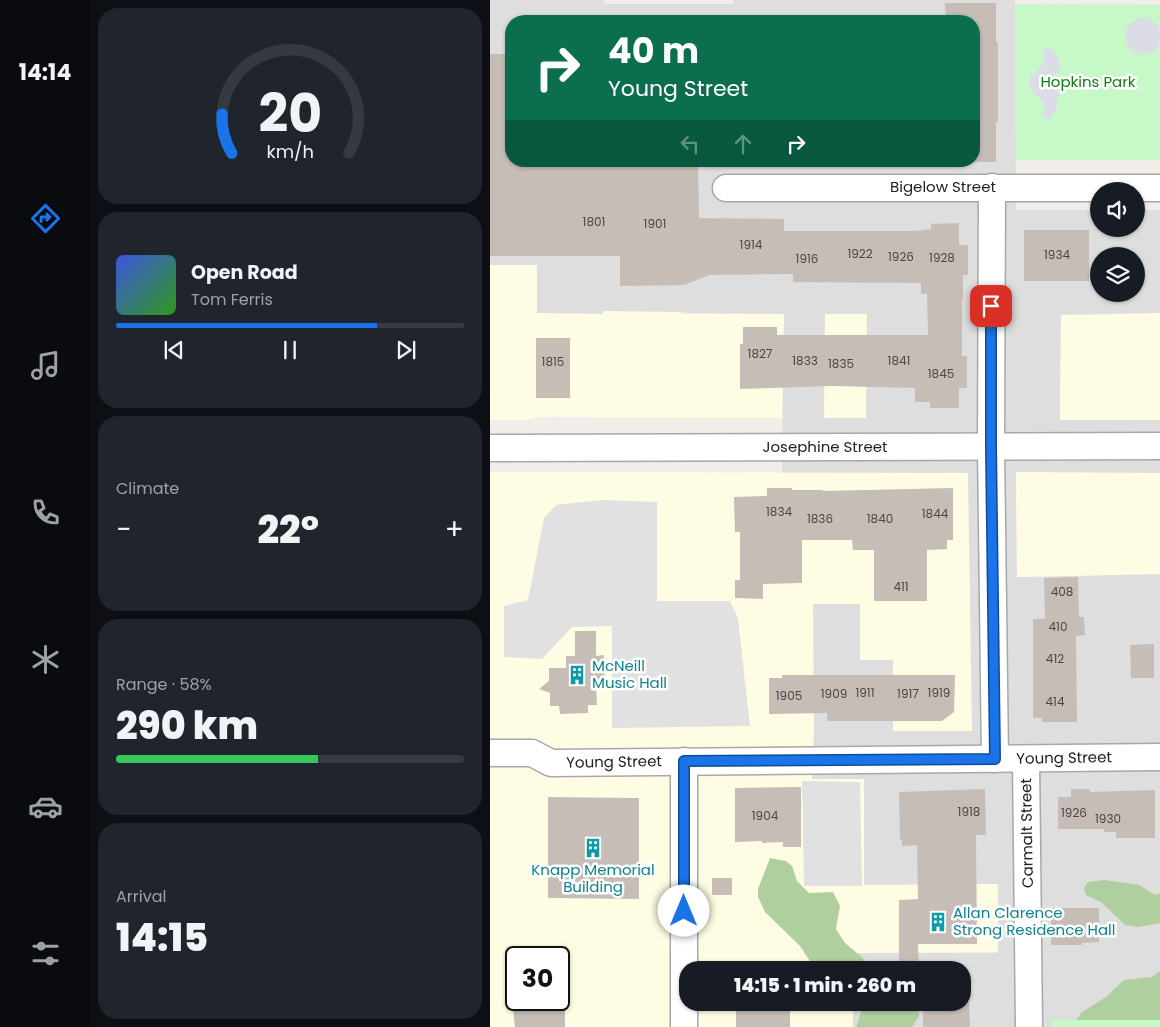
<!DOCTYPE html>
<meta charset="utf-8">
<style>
:root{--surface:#171b24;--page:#20242c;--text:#f1f3f6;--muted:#9ea1a6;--line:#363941;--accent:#1a73e8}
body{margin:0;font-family:Poppins,sans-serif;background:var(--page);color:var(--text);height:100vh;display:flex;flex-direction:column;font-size:19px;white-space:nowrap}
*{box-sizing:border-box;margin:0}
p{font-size:16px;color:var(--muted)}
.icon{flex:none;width:28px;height:28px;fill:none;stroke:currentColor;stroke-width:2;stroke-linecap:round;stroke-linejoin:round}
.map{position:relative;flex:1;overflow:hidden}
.panel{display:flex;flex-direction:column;gap:8px;padding:8px;background:#0d0f14;width:400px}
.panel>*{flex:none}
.guide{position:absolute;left:15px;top:15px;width:475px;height:152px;border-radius:20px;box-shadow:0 1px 4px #0004;background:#0b6e4f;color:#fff;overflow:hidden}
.buttons{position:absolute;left:600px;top:182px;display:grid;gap:10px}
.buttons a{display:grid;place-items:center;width:55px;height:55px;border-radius:50%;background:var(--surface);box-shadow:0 1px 4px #0004;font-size:25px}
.speed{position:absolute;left:15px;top:946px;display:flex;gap:10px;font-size:25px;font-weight:700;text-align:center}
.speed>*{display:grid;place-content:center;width:65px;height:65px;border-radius:50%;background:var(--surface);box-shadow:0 1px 4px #0004;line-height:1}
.speed .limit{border:2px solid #111;border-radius:8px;background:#fff;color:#111}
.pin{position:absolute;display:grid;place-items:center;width:42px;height:42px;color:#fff;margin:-21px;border-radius:10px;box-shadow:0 2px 8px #0006}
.me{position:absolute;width:55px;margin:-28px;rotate:0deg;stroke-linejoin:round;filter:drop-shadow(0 0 4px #0008)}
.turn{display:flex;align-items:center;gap:18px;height:105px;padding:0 20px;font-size:22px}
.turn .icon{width:65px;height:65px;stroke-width:2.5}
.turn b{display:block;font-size:35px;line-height:42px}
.lanes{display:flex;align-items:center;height:48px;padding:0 20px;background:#0003;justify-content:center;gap:25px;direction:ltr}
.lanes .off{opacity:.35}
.big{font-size:38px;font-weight:800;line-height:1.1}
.panel .card{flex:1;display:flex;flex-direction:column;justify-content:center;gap:8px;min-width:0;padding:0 18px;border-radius:20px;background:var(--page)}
.panel .dial{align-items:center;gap:0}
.dial svg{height:130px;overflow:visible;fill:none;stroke:var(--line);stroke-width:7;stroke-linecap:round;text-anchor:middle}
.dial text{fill:var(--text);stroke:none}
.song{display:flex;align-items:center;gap:15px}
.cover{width:60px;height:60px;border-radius:8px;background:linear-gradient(135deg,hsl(230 70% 55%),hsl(110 70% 35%))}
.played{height:5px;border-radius:2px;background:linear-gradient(90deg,var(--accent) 75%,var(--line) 75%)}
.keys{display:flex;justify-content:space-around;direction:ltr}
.heat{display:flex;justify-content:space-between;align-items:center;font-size:28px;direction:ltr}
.charge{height:8px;border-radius:4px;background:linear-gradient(90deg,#34c759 58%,var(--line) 0)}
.trip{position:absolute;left:189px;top:961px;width:292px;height:50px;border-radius:20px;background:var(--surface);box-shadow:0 1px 4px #0004;font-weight:800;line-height:50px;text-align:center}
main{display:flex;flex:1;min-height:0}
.tab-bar{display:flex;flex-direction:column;width:90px;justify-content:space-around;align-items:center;background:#090b0e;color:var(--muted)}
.tab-bar .icon{width:35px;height:35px}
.tab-bar .selected{color:var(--accent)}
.tab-bar b{font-size:22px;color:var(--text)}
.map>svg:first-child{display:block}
.residential{fill:#dfdede;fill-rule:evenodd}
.education{fill:#fefde3;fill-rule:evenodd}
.forest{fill:#afcf9e}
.park{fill:#c7f9c8}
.parking{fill:#e1e1e1}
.plaza{fill:#dcdce7}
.building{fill:#c6bdb7}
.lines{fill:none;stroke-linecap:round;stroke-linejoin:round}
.street-casing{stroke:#a8a8a8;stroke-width:29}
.street{stroke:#fff;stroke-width:26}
.route-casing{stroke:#114b97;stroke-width:12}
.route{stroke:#1a73e8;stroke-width:9}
.labels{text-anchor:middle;stroke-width:5;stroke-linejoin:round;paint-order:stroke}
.number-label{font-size:12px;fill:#4a4846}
.park-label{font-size:15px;fill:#0e7f11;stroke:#fff}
.street-label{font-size:15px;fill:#212121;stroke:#fff}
.culture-label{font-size:15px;fill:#0d838f;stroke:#fff;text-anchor:start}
</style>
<main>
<nav class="tab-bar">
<b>14:14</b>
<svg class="icon selected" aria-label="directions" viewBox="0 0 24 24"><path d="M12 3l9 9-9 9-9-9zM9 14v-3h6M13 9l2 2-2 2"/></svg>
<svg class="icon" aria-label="music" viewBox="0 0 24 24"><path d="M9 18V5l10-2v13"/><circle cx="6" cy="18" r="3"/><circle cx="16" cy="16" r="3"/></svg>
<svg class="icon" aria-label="phone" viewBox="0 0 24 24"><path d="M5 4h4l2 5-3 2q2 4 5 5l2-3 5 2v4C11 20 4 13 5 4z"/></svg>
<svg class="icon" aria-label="climate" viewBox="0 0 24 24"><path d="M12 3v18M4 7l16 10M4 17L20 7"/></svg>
<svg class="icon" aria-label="car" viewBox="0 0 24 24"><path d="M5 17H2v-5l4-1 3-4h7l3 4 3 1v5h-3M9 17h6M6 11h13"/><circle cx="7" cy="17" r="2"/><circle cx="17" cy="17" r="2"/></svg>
<svg class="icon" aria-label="filters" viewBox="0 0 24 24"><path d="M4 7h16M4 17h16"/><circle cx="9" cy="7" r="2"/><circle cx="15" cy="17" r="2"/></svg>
</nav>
<section class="panel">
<div class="card dial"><svg viewBox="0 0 100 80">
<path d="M14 69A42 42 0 1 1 86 69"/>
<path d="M14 69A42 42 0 0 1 8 45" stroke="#1a73e8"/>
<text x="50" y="56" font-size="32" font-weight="700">20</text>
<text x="50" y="72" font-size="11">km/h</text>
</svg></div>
<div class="card">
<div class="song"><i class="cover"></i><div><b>Open Road</b><p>Tom Ferris</p></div></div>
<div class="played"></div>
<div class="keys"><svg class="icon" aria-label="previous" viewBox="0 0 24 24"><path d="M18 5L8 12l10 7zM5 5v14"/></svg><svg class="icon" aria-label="pause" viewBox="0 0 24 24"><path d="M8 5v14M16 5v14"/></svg><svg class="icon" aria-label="next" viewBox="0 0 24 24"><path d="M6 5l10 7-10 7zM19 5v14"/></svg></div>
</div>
<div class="card"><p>Climate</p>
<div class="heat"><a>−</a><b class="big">22°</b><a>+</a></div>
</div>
<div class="card"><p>Range · 58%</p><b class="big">290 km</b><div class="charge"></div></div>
<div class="card"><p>Arrival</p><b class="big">14:15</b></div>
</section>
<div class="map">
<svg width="670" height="1027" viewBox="0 0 670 1027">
<rect width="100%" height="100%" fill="#f1ede8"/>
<path class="residential" d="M0,0H114V4H243L244,0H525L526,210H609V229H646V210H670V313L571,316L570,419L670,420V473H526L527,577L670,574V1027H363V1003L472,1002V970H363V953H507L508,885H373L374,779H322L323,604H370V660L478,473H292L294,314L113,312V314L47,313V265H0ZM21,21H484V161H21ZM609,256H646V294H609Z"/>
<g class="education">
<polygon points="0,265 47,265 47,313 113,314 113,311 191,312 191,314 294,314 292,418 47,417 36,420 0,420"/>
<polygon points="670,313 670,420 570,420 571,315"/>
<polygon points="335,314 377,314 376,418 334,418"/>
<path d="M0,472L478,473L482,731H403V660H370V604H323L324,730L322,779H374V885L508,884V952L363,953V970H198V1002L363,1003V1027H0ZM26,958H69V1000H26Z"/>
<polygon points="526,472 670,473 670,574 527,577"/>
</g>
<g class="forest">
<polygon points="280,858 296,861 302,866 307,881 319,893 343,892 350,906 346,929 355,943 373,958 377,970 326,970 310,946 275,912 268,897 268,889"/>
<polygon points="614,880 649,885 665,895 670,893 670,923 648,927 635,925 611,902 596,895 594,888 598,882"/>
<polygon points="670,971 670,1027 585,1022 592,1012 616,997 634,980 662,977"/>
<polygon points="368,1003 408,1003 428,1008 429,1016 422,1027 366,1027 372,1009"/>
</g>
<g class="park">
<polygon points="525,4 670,5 670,160 526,160"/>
<rect x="562" y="1020" width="108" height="7"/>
</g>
<g class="parking">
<polygon points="112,500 167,502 167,601 240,601 248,618 260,726 122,728 122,626 82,627 52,659 14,657 14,606 38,600 54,518 66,505"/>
<polygon points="312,781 370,782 372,886 314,886"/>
</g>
<g class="plaza">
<polygon points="648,18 657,18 666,23 670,31 670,41 666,51 652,55 640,49 635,40 635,31 640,23"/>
<polygon points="561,46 569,61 570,73 563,73 564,91 569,92 567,108 559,121 551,116 554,108 553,102 539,88 539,79 552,66 554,59 552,51"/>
</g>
<g class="building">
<polygon points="455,3 506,3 506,42 508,42 508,122 506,122 506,162 484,162 484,21 456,21"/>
<polygon points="0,54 21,54 21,161 208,161 209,218 294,219 294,231 426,231 441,229 441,224 469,223 469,245 478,245 478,275 473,275 473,299 472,299 472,356 477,356 477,388 469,388 469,408 440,408 440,402 425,402 425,388 342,386 250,389 250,344 253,344 253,327 287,327 287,335 438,335 437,294 431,294 431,283 303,282 303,274 219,275 194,285 130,286 130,256 0,256"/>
<rect x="534" y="230" width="65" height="51"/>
<rect x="46" y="338" width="34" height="60"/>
<polygon points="277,488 302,488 302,490 333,490 333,491 463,488 463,540 457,540 457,549 437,550 437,601 384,601 384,550 363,550 362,540 312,540 312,583 273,584 273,599 245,598 245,580 250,580 250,532 245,532 244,497 277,496"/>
<polygon points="588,577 589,617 594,617 595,635 586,636 587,722 552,722 552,718 543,718 543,619 555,619 554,578"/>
<polygon points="85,631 106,631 106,656 114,655 115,685 106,686 107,705 98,705 98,713 70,714 69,706 60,706 60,693 49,689 59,681 59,668 76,668 76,656 85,656"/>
<polygon points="664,644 664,678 641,678 640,645"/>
<polygon points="292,675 465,675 464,712 452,721 337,721 337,713 279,714 279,678 292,678"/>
<polygon points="311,787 311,847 293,847 293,842 272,843 272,841 245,842 245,788"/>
<polygon points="495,789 496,835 486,835 487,944 428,944 429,970 409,970 409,900 428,899 427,845 412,846 412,840 410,840 409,792"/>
<polygon points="581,789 600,789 600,792 665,790 665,838 626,838 626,832 614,832 614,829 568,829 568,797 581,797"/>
<polygon points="58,797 149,798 149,899 58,898"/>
<rect x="222" y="878" width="20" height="17"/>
<polygon points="561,908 609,908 609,942 592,943 592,945 561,945"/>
<rect x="246" y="1002" width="54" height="25"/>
<polygon points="433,1002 479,1002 480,1027 433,1027"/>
<polygon points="75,1008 75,1027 25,1027 23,1009"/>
</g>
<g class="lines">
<defs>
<g id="street">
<polyline points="502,187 501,447 505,759"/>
<polyline points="236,188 670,188"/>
<polyline points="0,448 670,446"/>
<polyline points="0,753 42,753 61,763 670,757"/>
<polyline points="536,759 539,1027"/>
<polyline points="194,1027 194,761"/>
</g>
</defs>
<use href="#street" class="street-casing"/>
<use href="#street" class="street"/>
</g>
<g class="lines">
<defs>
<polyline id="route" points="194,911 194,761 505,759 501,447 501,306"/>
</defs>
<use href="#route" class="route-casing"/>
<use href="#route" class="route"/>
</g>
<defs>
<symbol id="building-bare" viewBox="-9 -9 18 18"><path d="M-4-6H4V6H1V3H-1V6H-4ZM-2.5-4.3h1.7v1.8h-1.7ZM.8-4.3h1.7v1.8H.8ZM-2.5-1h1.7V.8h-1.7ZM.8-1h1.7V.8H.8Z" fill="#0f9aa8" stroke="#fff" stroke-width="2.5" paint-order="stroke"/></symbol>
</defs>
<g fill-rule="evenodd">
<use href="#building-bare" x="73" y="661" width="28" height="28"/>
<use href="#building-bare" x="89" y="834" width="28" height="28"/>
<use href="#building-bare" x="434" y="908" width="28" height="28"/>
</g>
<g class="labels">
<g class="number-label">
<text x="104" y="226">1801</text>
<text x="165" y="228">1901</text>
<text x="261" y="249">1914</text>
<text x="370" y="258">1922</text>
<text x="567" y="259">1934</text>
<text x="411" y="261">1926</text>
<text x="452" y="262">1928</text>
<text x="317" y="263">1916</text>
<text x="270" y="358">1827</text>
<text x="315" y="365">1833</text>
<text x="409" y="365">1841</text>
<text x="63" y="366">1815</text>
<text x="351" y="368">1835</text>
<text x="451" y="378">1845</text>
<text x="289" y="516">1834</text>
<text x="445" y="518">1844</text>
<text x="330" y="523">1836</text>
<text x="390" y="523">1840</text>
<text x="411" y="591">411</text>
<text x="572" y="596">408</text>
<text x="568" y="631">410</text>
<text x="565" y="663">412</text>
<text x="375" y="697">1911</text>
<text x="449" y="697">1919</text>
<text x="344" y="698">1909</text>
<text x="418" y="698">1917</text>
<text x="299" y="700">1905</text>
<text x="565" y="706">414</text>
<text x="479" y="816">1918</text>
<text x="584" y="817">1926</text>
<text x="275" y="820">1904</text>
<text x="618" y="823">1930</text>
</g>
<g class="park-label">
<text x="598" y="87">Hopkins Park</text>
</g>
<g class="street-label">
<text x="453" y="192">Bigelow Street</text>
<text x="335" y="452">Josephine Street</text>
<text transform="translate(574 758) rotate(-1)" y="5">Young Street</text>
<text transform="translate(124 762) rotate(-1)" y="5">Young Street</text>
<text transform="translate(537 833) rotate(-91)" y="5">Carmalt Street</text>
</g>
<g class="culture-label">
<text x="102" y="671">McNeill<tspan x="102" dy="17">Music Hall</tspan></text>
<text x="103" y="875" text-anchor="middle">Knapp Memorial<tspan x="103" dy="17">Building</tspan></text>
<text x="463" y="918">Allan Clarence<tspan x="463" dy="17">Strong Residence Hall</tspan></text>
</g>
</g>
</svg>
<div class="buttons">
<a><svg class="icon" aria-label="sound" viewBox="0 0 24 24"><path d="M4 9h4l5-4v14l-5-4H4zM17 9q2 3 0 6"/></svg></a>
<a><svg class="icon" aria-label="layers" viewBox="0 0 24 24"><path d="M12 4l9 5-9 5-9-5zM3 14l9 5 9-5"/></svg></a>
</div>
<div class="speed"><div class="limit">30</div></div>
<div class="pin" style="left:501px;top:306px;background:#d93025"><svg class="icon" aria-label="arrive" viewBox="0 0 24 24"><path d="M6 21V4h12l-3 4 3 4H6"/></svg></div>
<svg class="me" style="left:194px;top:911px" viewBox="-20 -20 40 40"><circle r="19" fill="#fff"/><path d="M0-13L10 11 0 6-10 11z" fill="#1a73e8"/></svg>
<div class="trip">14:15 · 1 min · 260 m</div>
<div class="guide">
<div class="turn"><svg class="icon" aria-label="right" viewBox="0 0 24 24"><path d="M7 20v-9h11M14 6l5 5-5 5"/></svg><div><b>40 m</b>Young Street</div></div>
<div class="lanes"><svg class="icon off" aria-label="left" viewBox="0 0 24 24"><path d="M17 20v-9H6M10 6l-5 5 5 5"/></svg><svg class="icon off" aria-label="ahead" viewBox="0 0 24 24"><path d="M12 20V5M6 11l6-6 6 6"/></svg><svg class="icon" aria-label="right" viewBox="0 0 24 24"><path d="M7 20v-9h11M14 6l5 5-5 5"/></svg></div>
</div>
</div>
</main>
